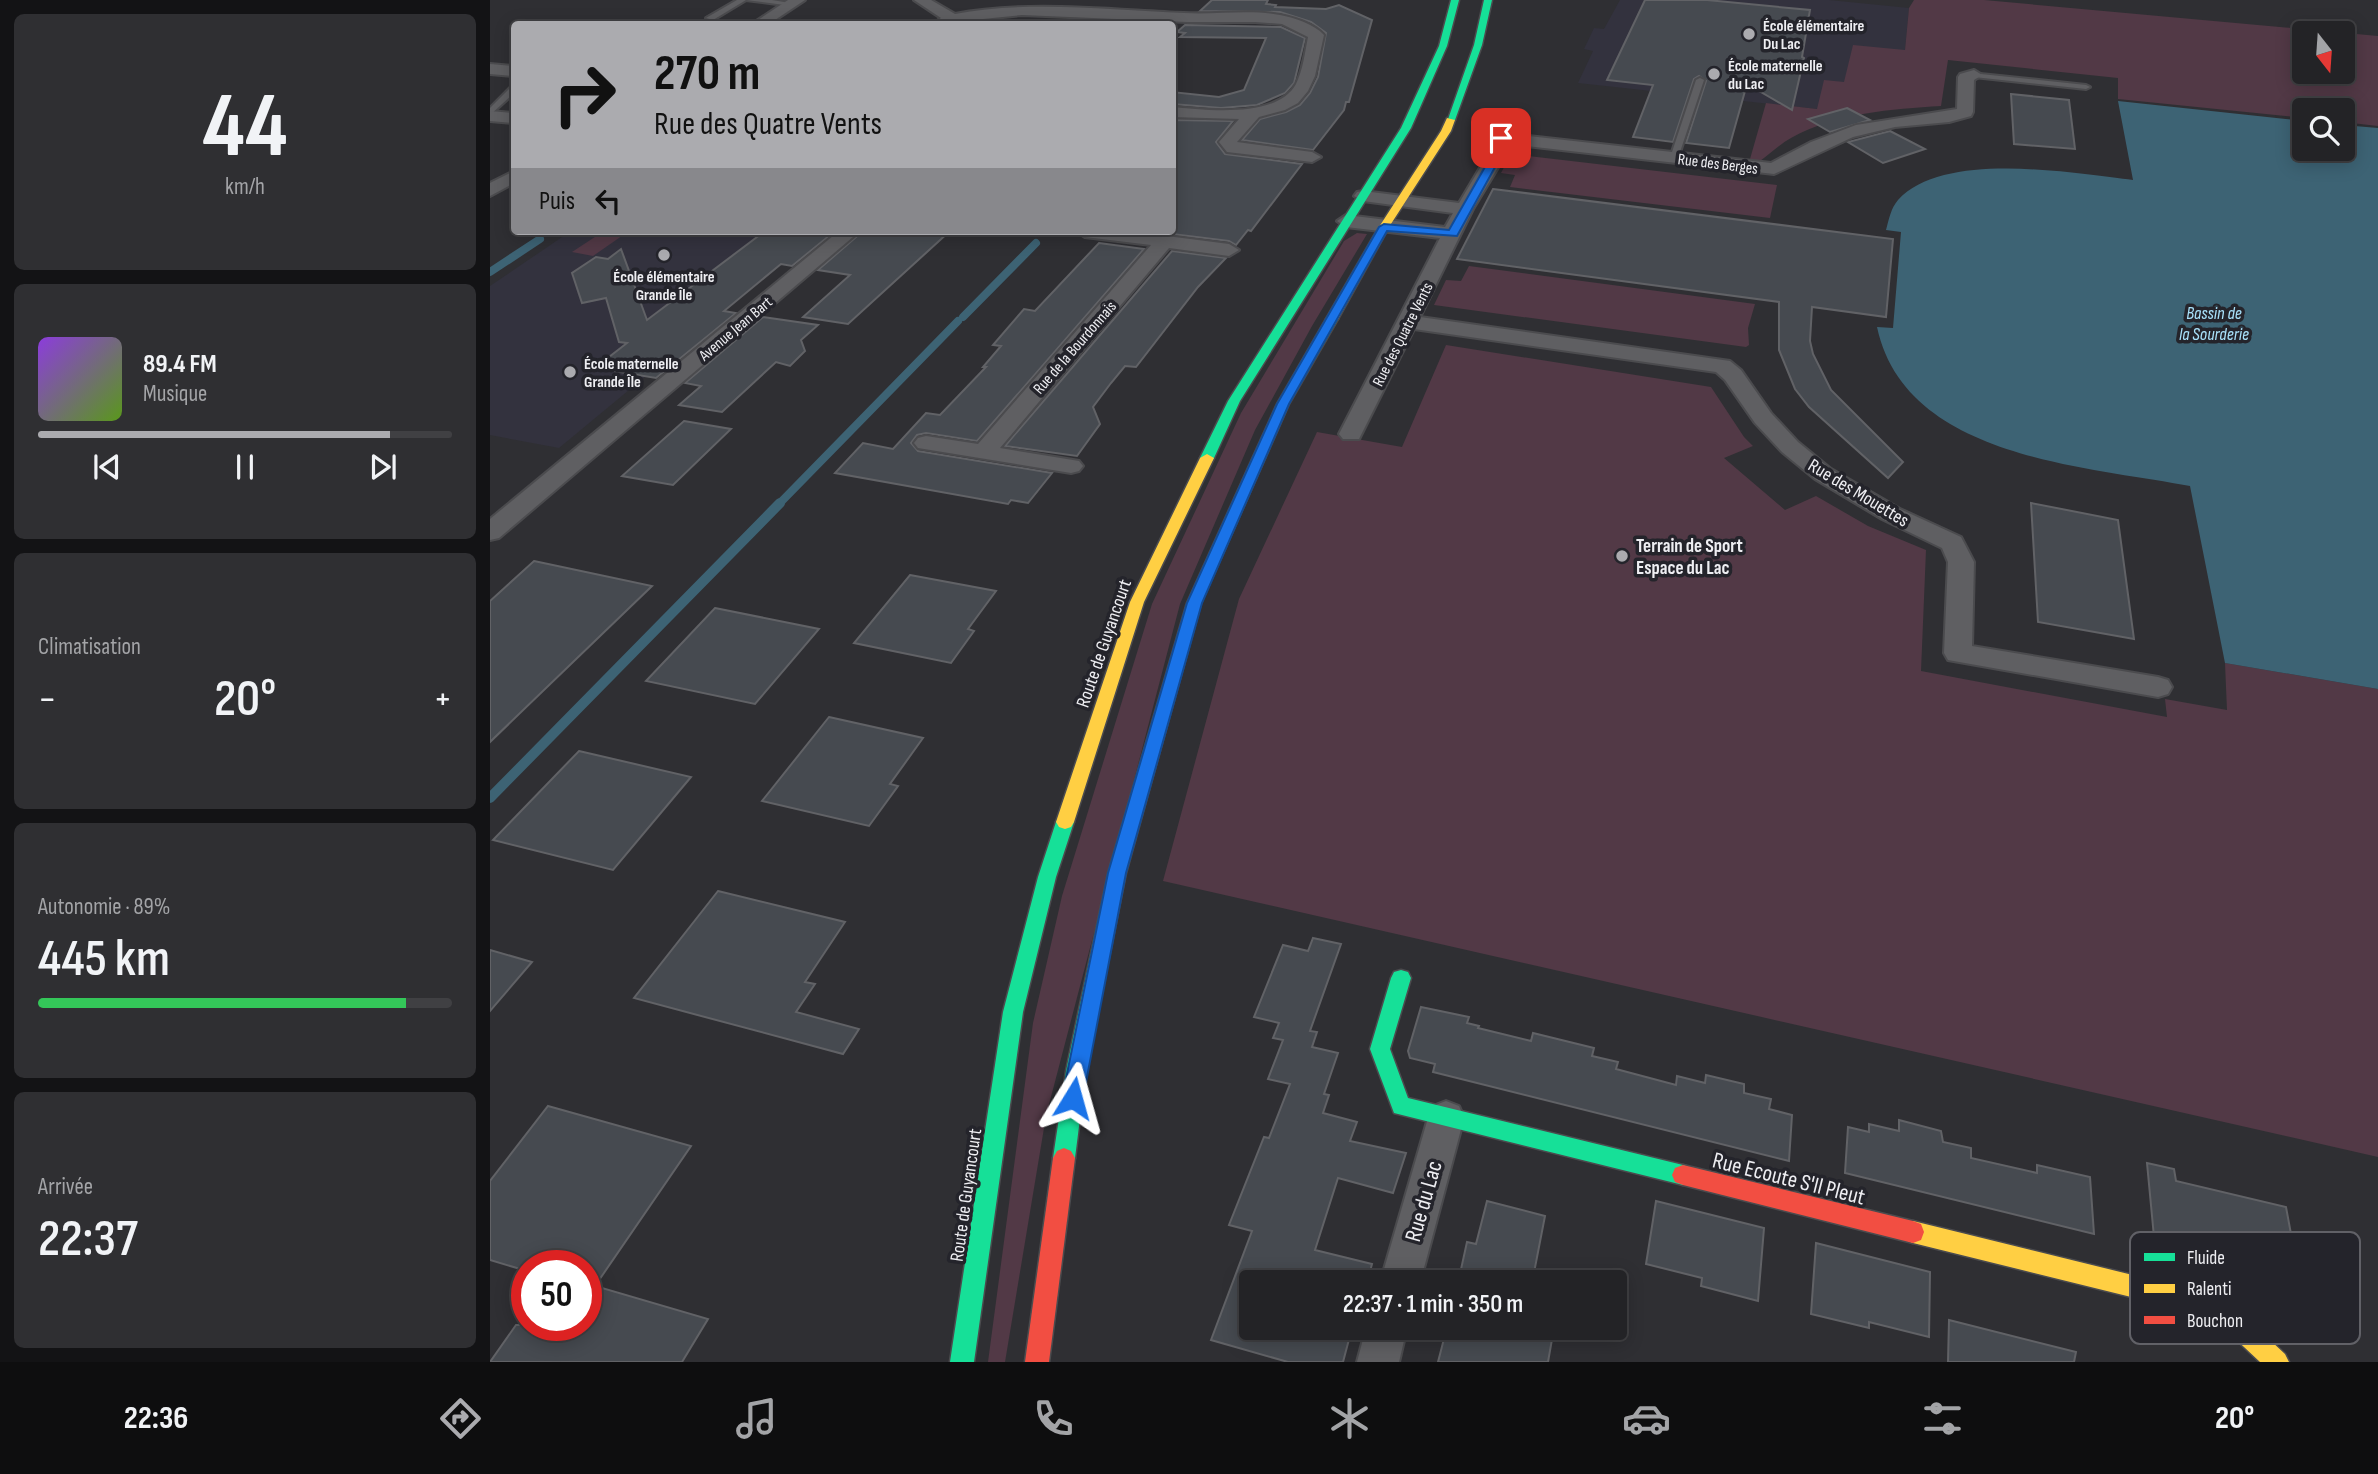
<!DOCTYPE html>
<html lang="fr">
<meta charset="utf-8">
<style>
:root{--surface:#232326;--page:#2f2f32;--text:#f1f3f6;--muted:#a3a4a7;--line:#404043;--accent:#ababaf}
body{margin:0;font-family:"Sofia Sans Condensed",sans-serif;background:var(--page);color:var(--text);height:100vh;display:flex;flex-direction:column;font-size:26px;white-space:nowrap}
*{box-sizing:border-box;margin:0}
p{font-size:23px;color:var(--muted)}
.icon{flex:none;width:38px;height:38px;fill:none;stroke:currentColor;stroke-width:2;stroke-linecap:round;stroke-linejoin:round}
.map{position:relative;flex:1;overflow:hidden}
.side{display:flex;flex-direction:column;gap:14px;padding:14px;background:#131315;width:490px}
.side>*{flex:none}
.hud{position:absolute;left:21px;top:21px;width:665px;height:214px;border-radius:7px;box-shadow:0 4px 18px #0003,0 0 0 2px var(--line);background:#ababaf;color:#111;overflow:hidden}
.needle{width:46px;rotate:163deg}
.controls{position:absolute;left:1802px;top:21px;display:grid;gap:14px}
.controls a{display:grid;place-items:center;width:63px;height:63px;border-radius:7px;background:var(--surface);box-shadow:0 4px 18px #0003,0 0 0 2px var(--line);font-size:35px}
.speed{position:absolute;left:21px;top:1250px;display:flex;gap:14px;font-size:35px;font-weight:700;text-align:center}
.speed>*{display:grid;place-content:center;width:91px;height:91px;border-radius:50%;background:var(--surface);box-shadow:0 4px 18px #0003,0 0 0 2px var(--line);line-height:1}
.speed .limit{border:10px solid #d22;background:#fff;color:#111}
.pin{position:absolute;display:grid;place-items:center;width:60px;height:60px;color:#fff;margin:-30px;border-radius:14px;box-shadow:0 4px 10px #0006}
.me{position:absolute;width:77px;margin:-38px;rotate:8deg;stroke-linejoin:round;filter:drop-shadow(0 0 5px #0008)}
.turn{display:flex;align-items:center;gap:24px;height:147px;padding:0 28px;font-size:32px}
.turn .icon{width:91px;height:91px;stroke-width:2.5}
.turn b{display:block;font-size:49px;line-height:60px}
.then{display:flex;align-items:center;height:66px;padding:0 28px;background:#0003;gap:14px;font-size:26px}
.big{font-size:52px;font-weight:600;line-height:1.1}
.side .widget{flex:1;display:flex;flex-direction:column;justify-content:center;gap:10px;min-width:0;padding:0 24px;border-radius:10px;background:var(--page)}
.side .dial{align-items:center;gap:0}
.dial b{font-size:91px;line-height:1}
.song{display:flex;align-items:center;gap:21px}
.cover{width:84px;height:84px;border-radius:10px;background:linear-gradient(135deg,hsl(270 70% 55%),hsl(90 70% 35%))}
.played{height:7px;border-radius:4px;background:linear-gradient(90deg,var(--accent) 85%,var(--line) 85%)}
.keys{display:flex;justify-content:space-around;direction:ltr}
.heat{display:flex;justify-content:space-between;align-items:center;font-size:38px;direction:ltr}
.charge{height:10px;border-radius:5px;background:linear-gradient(90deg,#34c759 89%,var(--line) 0)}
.trip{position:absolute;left:749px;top:1270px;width:388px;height:70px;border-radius:7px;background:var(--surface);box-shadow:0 4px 18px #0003,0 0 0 2px var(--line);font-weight:600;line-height:70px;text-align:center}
.dock{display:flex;height:112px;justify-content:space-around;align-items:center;background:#0e0e0f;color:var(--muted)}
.dock .icon{width:49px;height:49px}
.dock .active{color:var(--accent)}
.dock b{font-size:32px;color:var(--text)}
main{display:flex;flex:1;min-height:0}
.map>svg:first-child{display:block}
.built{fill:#33323e}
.green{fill:#523946;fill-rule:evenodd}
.water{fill:#3d6374}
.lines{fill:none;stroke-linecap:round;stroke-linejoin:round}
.stream-far1{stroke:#3d6374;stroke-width:8}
.stream{stroke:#3d6374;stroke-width:10}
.building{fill:#464a50;stroke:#616266;stroke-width:2}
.lane-casing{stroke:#4b4b4e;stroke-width:4}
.street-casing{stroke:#4b4b4e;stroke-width:4}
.fast-casing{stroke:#4b4b4e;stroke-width:3}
.slow-casing{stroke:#4b4b4e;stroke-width:3}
.jam-casing{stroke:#4b4b4e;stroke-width:3}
.lane{fill:#5f5f62;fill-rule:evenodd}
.street{fill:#5f5f62;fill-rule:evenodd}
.fast{fill:#16e098;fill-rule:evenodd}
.slow{fill:#ffcf43;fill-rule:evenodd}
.jam{fill:#f24e42;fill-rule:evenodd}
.route{fill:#1a73e8;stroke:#114b97;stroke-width:2}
.poi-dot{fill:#ababaf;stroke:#24242b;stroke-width:2.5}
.labels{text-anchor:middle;stroke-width:7;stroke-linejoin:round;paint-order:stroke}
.far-poi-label{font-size:16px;font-weight:bold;fill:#eeeef2;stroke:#24242b;text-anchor:start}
.far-street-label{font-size:16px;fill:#eeeef2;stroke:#24242b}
.far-water-label{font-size:18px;font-style:italic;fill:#a9e2fb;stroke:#24242b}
.street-label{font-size:19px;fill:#eeeef2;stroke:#24242b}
.poi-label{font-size:19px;font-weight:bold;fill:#eeeef2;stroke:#24242b;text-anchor:start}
.near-street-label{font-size:23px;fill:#eeeef2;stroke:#24242b}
.key{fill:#24242b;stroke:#616167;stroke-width:2}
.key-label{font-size:19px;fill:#eeeef2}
</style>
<main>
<section class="side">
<div class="widget dial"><b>44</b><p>km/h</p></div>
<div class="widget">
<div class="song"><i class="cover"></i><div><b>89.4 FM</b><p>Musique</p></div></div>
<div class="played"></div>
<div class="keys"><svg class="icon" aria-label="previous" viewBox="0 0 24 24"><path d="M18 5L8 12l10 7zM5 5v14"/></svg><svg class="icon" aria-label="pause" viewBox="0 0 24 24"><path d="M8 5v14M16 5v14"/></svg><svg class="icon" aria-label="next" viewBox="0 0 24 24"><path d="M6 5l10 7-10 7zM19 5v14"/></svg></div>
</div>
<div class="widget"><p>Climatisation</p>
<div class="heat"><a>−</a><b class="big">20°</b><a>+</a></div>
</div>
<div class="widget"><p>Autonomie · 89%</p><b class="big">445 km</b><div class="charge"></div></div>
<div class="widget"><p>Arrivée</p><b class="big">22:37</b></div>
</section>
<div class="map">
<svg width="1888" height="1362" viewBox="0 0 1888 1362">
<rect width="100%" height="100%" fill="#2f2f33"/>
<g class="built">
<polygon points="1130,0 1339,0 1419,8 1415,51 1354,82 1327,109 1088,83 1103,51 1094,49 1104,28 1114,29"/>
<polygon points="81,231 331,231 69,448 0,435 0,286"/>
</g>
<g class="green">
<path d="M1424,0H1494L1888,36V126L1853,122V110H1815V118L1628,99V78L1458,60L1451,106C1402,109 1346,113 1301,138C1290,144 1280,154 1270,161L1260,159L1276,103L1327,109L1334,80L1354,82L1363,45L1415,50L1419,8ZM1815,33H1853V72H1815Z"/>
<polygon points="1021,154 1287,185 1280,218 1020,187 1025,175 1011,173"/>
<polygon points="114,231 139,231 103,256 82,252"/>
<polygon points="867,233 877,234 822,326 765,430 690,604 556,1116 515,1362 498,1362 543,1023 572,896 662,604 751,413 854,241"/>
<polygon points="979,266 1265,304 1258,328 1259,345 1256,347 944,305 956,280 971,281"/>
<polygon points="956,345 1221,387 1254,437 1263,446 1234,458 1295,510 1326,496 1378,526 1436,550 1431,671 1677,717 1675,699 1737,710 1735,663 1888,689 1888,1157 673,881 749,599 827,432 912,447"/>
</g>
<path class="water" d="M1628,101L1815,121V149H1853V125L1888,128V689L1735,663L1700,486C1594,466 1415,458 1387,327L1403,328L1411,232L1396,230C1399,219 1401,208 1408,200C1454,150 1582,173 1643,180Z"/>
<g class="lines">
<g class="stream-far1">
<polyline points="0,272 50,239"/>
<polyline points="473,317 546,243"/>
<polyline points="288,505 468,321"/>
</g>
<polyline class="stream" points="0,798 290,503"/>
</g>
<g class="building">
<polygon points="722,0 778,0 776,4 786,5 785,7 836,9 849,5 882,20 859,102 856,102 854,110 823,150 752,140 770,119 796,112 810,105 820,93 828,77 836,33 821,22 790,12 710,11"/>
<polygon points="1155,0 1217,0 1320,10 1312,57 1314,58 1302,110 1257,84 1239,148 1196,143 1216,81 1209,76 1204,79 1183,142 1143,137 1163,85 1117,80"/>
<polygon points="695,25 791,27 815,38 804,83 795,93 767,105 731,108 682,104 682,92 729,97 754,90 776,38 690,37 695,33 687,32"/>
<polygon points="1521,94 1579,100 1585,149 1524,144"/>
<polygon points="1357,108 1380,120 1340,132 1318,119"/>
<polygon points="682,120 743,121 726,142 735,154 812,164 761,231 758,230 746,245 739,241 682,234"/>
<polygon points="1400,131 1435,149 1393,163 1358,142"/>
<polygon points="1003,189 1403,239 1396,317 1322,307 1320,341 1323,354 1341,390 1413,462 1398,478 1319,407 1305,389 1289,350 1289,302 967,259"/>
<polygon points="275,231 345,231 302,266 291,264 234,311 246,313 166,378 105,368 137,343 129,342 116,298 92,303 82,273 106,257 118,259 131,249 157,320"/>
<polygon points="373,231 460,231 358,324 313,317 360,275 328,270"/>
<polygon points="609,243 654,249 487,441 436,433 427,435 421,443 428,451 562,473 538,503 521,500 518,504 345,473 373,443 403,449 436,413 450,415 496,367 493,367 511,346 503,345 534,309 545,311"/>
<polygon points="682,251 736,258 708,287 646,367 635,366 621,383 603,407 610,424 587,456 515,446"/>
<polygon points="273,317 328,325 311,340 315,351 300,366 286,362 232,412 189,405 211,386 195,383"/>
<polygon points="194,421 241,429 183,485 132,476"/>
<polygon points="1541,503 1628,520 1644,639 1548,622"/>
<polygon points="44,561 162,586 0,742 0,601"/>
<polygon points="420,575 506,591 478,629 484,631 461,663 364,643"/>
<polygon points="225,608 329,629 265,704 156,681"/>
<polygon points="339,717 433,738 400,784 408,786 379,826 272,801"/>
<polygon points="89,751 201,777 123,870 3,840"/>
<polygon points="228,891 355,922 315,982 325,984 306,1012 369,1029 353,1054 144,998"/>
<polygon points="823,938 851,944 820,1031 827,1032 822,1047 848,1053 834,1094 839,1095 833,1113 867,1122 860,1141 916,1153 903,1193 848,1178 825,1250 882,1264 877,1283 761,1283 761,1328 862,1328 853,1362 798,1362 721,1340 762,1231 739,1225 774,1137 779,1138 800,1084 778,1079 793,1040 783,1038 789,1023 764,1017 793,945 818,951"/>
<polygon points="0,950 42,962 0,1011"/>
<polygon points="931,1007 979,1017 977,1023 989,1026 988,1028 1041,1041 1043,1033 1104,1048 1102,1056 1128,1062 1126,1069 1186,1085 1187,1076 1215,1083 1216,1075 1254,1084 1254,1093 1281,1099 1279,1109 1302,1115 1299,1161 943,1072 945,1064 920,1058 918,1051"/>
<polygon points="58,1106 201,1146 105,1286 218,1319 192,1362 0,1362 26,1325 96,1325 96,1265 37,1265 37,1271 0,1260 0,1181"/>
<polygon points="1409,1120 1451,1131 1453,1142 1481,1148 1481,1158 1547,1173 1547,1165 1600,1177 1604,1234 1355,1173 1358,1127 1379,1132 1379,1124 1409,1131"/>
<polygon points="1657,1163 1684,1169 1686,1181 1796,1207 1801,1234 1845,1242 1856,1305 1810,1293 1808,1279 1701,1254 1700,1246 1664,1237"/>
<polygon points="997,1201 1055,1216 1042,1283 968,1283 977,1242 986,1244"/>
<polygon points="1166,1201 1274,1228 1268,1301 1211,1286 1212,1278 1156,1264"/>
<polygon points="1326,1243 1440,1272 1439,1337 1379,1322 1379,1328 1321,1314"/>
<polygon points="1459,1320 1586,1352 1584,1362 1458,1362"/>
<polygon points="946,1328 1064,1328 1058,1362 948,1362 956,1331"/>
</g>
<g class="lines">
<defs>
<g id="lane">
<polygon points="247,0 282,0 306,4 302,6 256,0 223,20 216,18"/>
<polygon points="1481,73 1596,85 1600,87 1596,89 1484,77 1481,77"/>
<polygon points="1210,78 1214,80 1188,158 1181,160 1180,158 1206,80"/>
<polygon points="21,87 24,87 24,93 0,115 0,108"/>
</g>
<g id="street">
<polygon points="298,0 315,0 279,24 262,24"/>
<path d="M424,0H441L465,14C535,0 622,10 694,13C726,15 759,9 790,15C805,18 824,24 834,35L825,76L818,91L808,103L795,110L769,117L747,142L822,152L831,157L822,162L737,152L729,142L749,119L682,117V107C716,110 787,119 806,84C813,70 815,52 818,37L792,24L765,22H697L532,15L443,24L451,18Z"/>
<polygon points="0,64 24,66 24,76 0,74"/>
<polygon points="1484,70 1492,75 1484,80 1483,112 1481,116 1459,122 1405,127 1363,137 1284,174 1019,144 1018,151 983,209 930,317 1240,361 1251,370 1281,413 1308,442 1341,469 1410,509 1471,537 1484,562 1482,646 1668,677 1678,680 1682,687 1678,694 1668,697 1458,660 1454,653 1458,562 1452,548 1392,519 1325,479 1292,452 1265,423 1235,380 1226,372 924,329 869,439 853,439 849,434 950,238 856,227 847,221 856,215 955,227 963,213 873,201 864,196 867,192 873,191 969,203 1000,151 1002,138 1011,133 1281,163 1321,142 1366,125 1467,109 1468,77 1470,74"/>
<polygon points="0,111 24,113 24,123 0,121"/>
<polygon points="24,171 24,183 0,196 0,183"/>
<polygon points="349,231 370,231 9,538 0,540 0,519"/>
<polygon points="586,231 638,231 739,244 749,250 739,256 679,248 510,448 589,461 593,466 589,471 581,473 428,448 424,443 428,438 436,436 488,444 661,245 595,237"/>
<polygon points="956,1101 969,1106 974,1118 930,1283 890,1283 938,1118 943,1106"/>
<polygon points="876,1328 917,1328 909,1362 867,1362"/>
</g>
<g id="fast">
<polygon points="961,0 969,0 957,46 921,128 750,401 724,458 722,461 712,461 710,458 738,401 911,128 949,46"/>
<polygon points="994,0 1002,0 992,45 965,120 957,122 984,45"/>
<polygon points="842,316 848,319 799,404 711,603 636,873 596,1071 585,1158 581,1165 574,1168 567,1165 563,1158 576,1071 618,873 697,603 787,404 836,319"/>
<polygon points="575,815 581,817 584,822 566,877 533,1012 484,1362 460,1362 513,1012 548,877 566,822 569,817"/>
<polygon points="911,970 918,972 921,978 900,1049 918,1098 1193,1165 1201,1168 1204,1175 1201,1182 1193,1185 904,1113 880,1049 901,978 904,972"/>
</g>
<g id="slow">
<polygon points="957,118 965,120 961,131 899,227 848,319 846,321 838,321 836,319 889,227 951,131"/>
<polygon points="717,454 724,458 654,602 584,822 581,827 575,829 569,827 566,822 640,602 710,458"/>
<polygon points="1423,1221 1728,1296 1736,1299 1795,1354 1799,1362 1770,1362 1722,1317 1423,1243 1415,1240 1412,1232 1415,1224"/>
</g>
<g id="jam">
<polygon points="574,1148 581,1151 585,1158 559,1362 535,1362 563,1158 567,1151"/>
<polygon points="1193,1165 1423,1221 1431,1224 1434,1232 1431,1240 1423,1243 1193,1185 1185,1182 1182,1175 1185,1168"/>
</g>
</defs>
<use href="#lane" class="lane-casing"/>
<use href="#street" class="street-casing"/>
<use href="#fast" class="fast-casing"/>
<use href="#slow" class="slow-casing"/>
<use href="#jam" class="jam-casing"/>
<use href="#lane" class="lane"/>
<use href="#street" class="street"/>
<use href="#fast" class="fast"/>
<use href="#slow" class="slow"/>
<use href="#jam" class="jam"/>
</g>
<polygon class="route" points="1008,136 1016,138 1014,151 967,236 897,231 799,404 712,603 636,873 593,1098 590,1104 583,1107 575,1104 572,1098 618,873 697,603 787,404 889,227 894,224 959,230 1004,151"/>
<g class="poi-dot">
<circle cx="1259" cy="34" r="7"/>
<circle cx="1224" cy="74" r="7"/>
<circle cx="174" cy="255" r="7"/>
<circle cx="80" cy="372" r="7"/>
<circle cx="1132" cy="556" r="7"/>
</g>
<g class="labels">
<g class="far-poi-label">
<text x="1273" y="31">École élémentaire<tspan x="1273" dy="18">Du Lac</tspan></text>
<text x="1238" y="71">École maternelle<tspan x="1238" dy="18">du Lac</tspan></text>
<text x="174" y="282" text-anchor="middle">École élémentaire<tspan x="174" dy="18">Grande Île</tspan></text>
<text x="94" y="369">École maternelle<tspan x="94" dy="18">Grande Île</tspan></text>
</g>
<g class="far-street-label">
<text transform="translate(1228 163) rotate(7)" y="6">Rue des Berges</text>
<text transform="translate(245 328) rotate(-40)" y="6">Avenue Jean Bart</text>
<text transform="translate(912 334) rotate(-63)" y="6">Rue des Quatre Vents</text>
<text transform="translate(584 347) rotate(-49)" y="6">Rue de la Bourdonnais</text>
</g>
<g class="far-water-label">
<text x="1724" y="319">Bassin de<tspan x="1724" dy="21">la Sourderie</tspan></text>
</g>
<g class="street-label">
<text transform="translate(1369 492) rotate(31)" y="7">Rue des Mouettes</text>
<text transform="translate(613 643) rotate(-71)" y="7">Route de Guyancourt</text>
<text transform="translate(475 1195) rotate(-82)" y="7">Route de Guyancourt</text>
</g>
<g class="poi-label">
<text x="1146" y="552">Terrain de Sport<tspan x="1146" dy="22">Espace du Lac</tspan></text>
</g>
<g class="near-street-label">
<text transform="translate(1299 1178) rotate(14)" y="8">Rue Ecoute S'Il Pleut</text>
<text transform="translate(933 1201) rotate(-74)" y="8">Rue du Lac</text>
</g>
</g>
<rect x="1640" y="1232" width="230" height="112" rx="10" class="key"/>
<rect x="1654" y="1253" width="31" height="8" fill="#16e098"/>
<rect x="1654" y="1284" width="31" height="9" fill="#ffcf43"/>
<rect x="1654" y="1316" width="31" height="8" fill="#f24e42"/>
<g class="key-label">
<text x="1697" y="1264">Fluide</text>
<text x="1697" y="1295">Ralenti</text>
<text x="1697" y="1327">Bouchon</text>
</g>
</svg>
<div class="controls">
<a><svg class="needle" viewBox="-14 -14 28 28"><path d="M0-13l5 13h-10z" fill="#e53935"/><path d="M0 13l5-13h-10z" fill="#a3a4a7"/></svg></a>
<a><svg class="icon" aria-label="search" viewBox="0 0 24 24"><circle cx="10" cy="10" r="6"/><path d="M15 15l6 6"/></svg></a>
</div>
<div class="speed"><div class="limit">50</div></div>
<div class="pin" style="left:1011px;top:138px;background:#d93025"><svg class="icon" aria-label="arrive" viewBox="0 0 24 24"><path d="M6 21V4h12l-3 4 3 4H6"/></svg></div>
<svg class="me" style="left:583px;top:1098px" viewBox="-20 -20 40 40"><path d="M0-17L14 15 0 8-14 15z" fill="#1a73e8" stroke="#fff" stroke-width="4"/></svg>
<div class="trip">22:37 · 1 min · 350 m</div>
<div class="hud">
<div class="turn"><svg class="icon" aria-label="right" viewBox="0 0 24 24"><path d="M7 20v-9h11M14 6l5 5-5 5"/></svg><div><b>270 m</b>Rue des Quatre Vents</div></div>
<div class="then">Puis<svg class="icon" aria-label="left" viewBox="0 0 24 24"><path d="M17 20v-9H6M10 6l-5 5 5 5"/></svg></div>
</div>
</div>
</main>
<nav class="dock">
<b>22:36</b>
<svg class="icon active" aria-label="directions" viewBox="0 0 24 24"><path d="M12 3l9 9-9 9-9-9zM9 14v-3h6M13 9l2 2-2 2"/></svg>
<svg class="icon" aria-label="music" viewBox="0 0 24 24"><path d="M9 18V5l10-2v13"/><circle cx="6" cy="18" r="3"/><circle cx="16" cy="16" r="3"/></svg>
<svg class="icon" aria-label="phone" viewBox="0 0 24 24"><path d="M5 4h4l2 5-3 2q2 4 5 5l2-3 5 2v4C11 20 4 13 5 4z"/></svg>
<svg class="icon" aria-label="climate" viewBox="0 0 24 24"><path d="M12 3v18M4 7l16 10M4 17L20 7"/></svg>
<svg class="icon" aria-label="car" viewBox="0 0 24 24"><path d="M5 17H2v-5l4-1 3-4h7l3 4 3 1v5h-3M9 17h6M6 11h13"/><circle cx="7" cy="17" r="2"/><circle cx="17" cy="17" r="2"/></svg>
<svg class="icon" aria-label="filters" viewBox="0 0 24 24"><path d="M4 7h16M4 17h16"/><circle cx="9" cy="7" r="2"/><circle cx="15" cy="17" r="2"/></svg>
<b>20°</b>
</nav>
